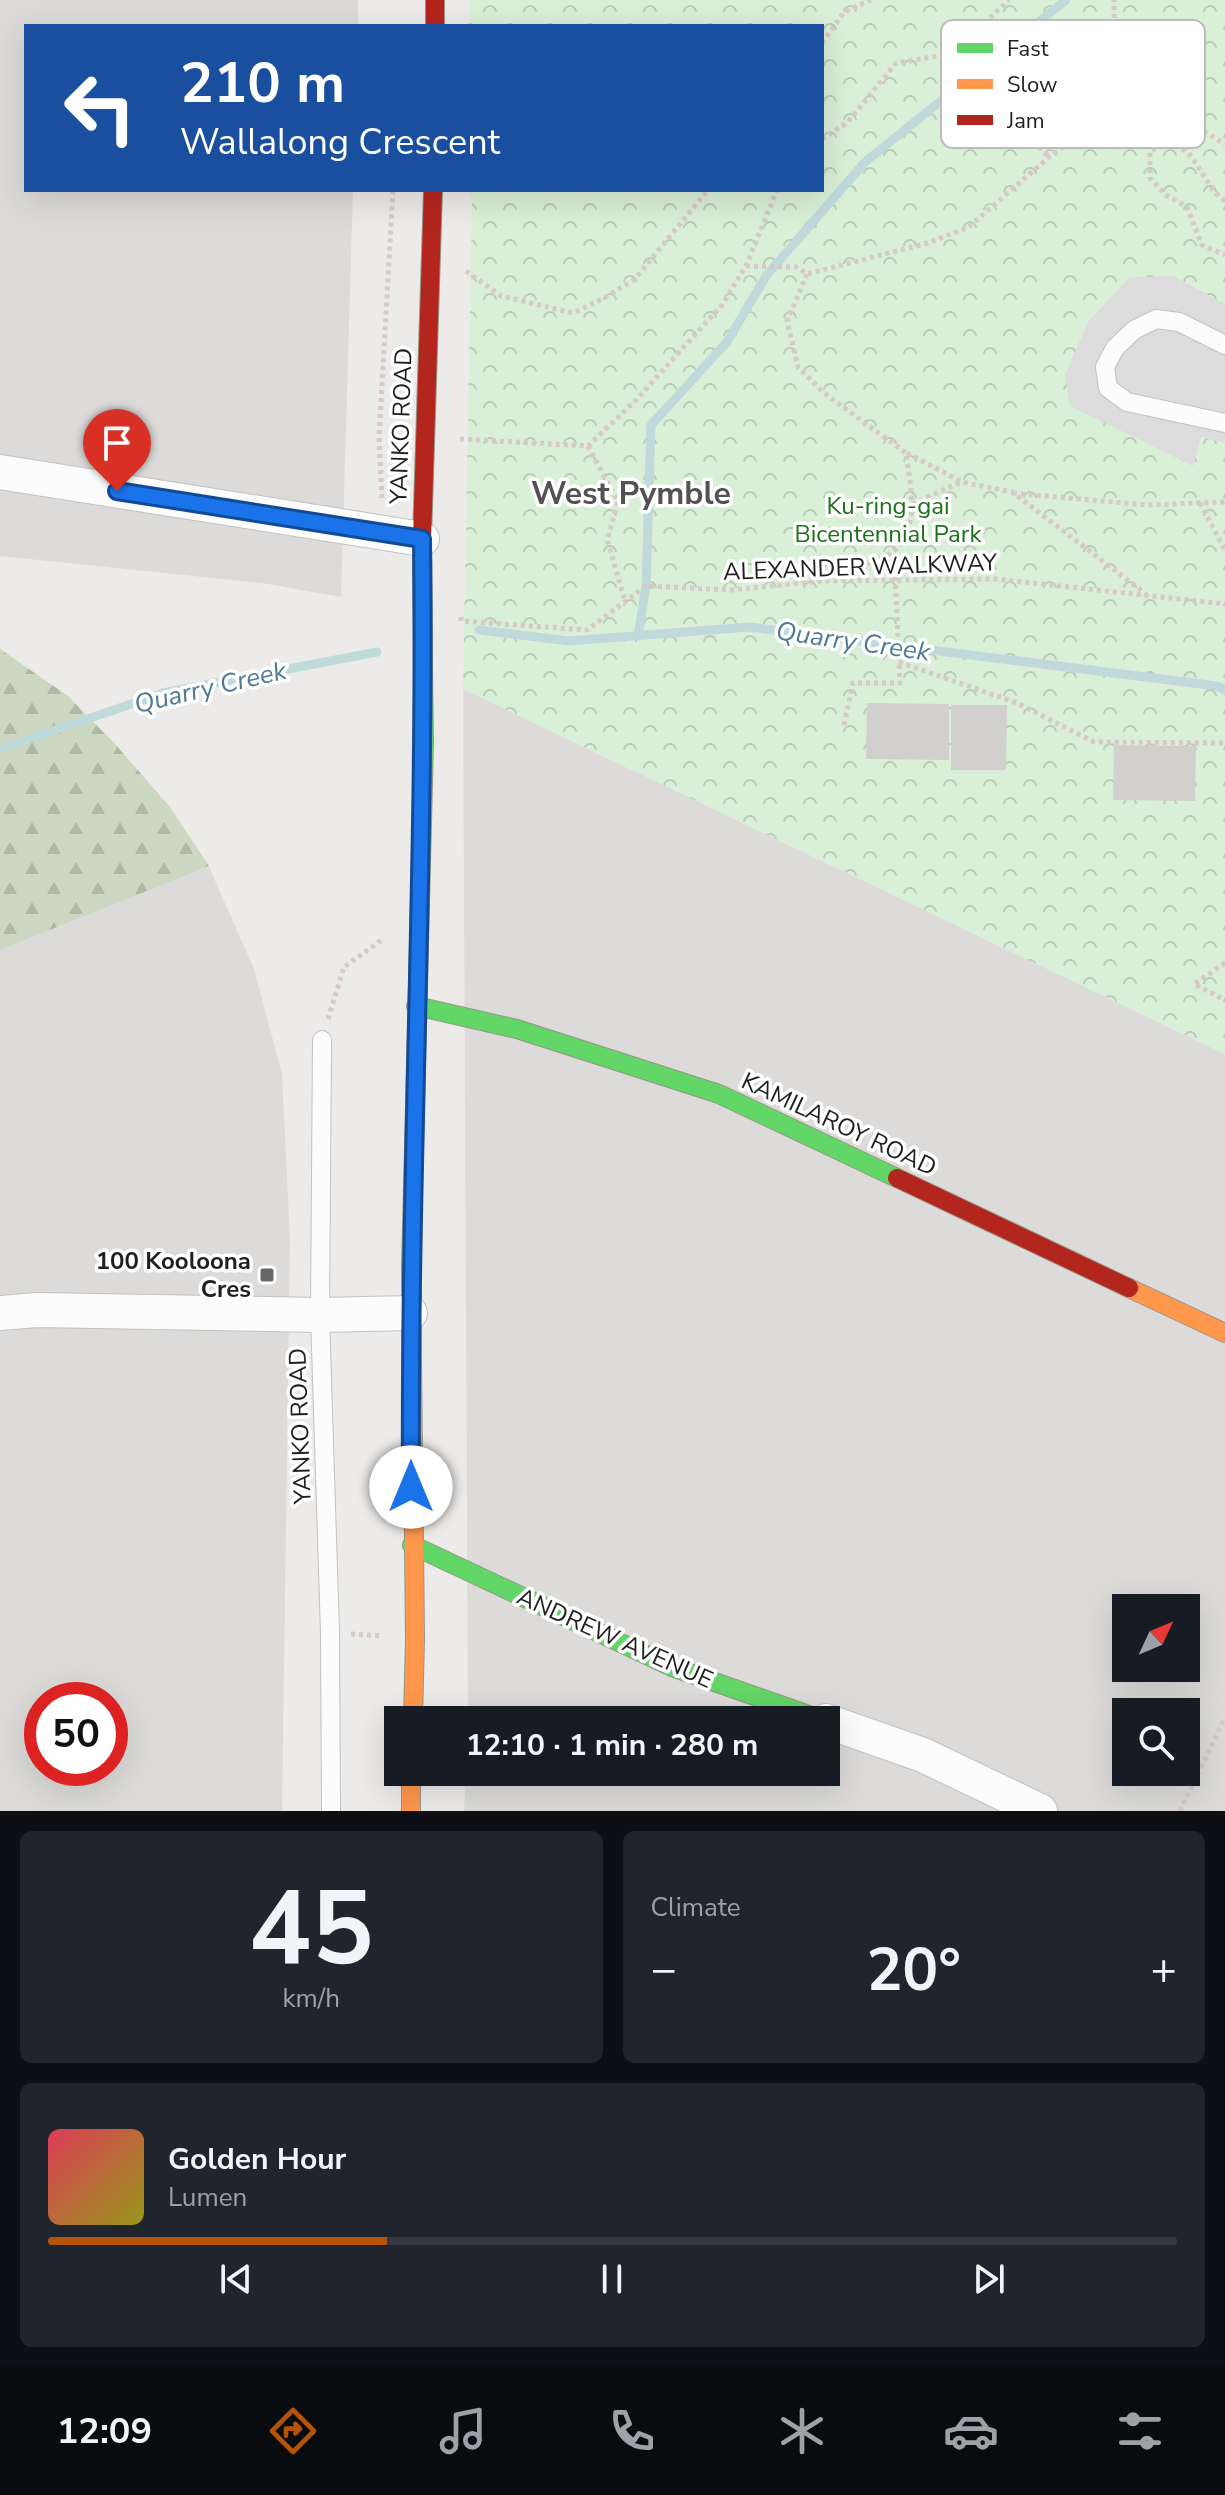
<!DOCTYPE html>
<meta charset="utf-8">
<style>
:root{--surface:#171b24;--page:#20242c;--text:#f1f3f6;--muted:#9ea1a6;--line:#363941;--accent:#b45309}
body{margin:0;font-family:"Nunito Sans",sans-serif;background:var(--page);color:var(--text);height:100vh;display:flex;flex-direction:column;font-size:30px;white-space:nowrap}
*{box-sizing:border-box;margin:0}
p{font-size:26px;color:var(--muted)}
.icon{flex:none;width:44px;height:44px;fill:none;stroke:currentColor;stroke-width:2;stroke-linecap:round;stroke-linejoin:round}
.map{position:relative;height:1811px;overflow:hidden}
.details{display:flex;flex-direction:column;gap:20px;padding:20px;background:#0d0f14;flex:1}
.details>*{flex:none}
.top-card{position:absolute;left:24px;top:24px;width:800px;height:168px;border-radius:0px;box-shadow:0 8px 32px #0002;background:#1a4fa0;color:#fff;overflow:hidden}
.needle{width:52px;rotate:46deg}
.tools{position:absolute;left:1112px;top:1594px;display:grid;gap:16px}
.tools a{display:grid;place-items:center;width:88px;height:88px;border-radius:0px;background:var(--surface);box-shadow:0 8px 32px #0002;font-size:40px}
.speed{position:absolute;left:24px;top:1682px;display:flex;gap:16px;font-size:40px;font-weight:700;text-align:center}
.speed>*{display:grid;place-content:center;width:104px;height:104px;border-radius:50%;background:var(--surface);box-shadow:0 8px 32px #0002;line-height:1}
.speed .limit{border:12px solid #d22;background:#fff;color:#111}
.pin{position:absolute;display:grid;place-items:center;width:68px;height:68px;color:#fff;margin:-82px -34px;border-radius:50% 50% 50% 0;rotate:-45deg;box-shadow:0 0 8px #0007}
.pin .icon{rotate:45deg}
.me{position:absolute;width:88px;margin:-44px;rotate:0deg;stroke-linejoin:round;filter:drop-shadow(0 0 6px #0008)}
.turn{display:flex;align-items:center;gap:28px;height:168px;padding:0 24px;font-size:36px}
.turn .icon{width:104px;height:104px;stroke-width:2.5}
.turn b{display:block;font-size:56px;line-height:68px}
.big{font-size:60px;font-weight:700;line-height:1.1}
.details .tile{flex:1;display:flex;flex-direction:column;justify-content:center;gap:12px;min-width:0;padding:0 28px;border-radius:12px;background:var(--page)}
.details .dial{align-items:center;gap:0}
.dial b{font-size:104px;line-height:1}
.song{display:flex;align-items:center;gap:24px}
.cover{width:96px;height:96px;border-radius:12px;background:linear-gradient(135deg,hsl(350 70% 55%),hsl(60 70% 35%))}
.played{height:8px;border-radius:4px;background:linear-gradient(90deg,var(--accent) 30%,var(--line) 30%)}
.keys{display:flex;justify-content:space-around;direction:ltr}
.heat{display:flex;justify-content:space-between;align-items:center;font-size:44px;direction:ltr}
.details .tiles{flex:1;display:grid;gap:20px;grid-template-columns:1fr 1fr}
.tile:last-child{grid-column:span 2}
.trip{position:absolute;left:384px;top:1706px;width:456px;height:80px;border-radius:0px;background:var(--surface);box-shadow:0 8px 32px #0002;font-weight:700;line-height:80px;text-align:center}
.tab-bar{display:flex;height:128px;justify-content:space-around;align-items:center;background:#090b0e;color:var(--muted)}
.tab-bar .icon{width:56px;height:56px}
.tab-bar .on{color:var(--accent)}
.tab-bar b{font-size:36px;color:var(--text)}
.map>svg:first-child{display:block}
.residential{fill:#dcdbda;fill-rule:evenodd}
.forest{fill:url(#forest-firs)}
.park{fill:url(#park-crowns)}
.parking{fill:#dddcdc}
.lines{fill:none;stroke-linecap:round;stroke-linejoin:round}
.stream{stroke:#c0dadc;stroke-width:9}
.building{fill:#d2d0ce}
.lane-casing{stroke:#c3c2c1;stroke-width:20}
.street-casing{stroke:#c3c2c1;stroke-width:36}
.fast-casing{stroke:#969583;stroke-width:20}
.slow-casing{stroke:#969583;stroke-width:20}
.jam-casing{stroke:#969583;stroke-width:20}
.path{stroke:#d6c9c8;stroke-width:5;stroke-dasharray:4 4;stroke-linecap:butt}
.lane{stroke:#fcfcfc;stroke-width:18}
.street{stroke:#fcfcfc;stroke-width:34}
.fast{stroke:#63d668;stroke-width:18}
.slow{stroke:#ff974d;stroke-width:18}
.jam{stroke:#b3261e;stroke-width:18}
.route-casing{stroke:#114b97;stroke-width:20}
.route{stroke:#1a73e8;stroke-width:14}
.poi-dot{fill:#676666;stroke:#fff;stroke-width:3}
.labels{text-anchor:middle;stroke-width:7;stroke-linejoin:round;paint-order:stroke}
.street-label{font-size:24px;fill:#1f1f1f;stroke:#fff}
.park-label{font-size:24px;fill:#1b7219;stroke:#fff}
.poi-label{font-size:24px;font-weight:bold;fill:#1f1f1f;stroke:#fff;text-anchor:end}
.water-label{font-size:26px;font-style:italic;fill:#4f7995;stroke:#fff}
.district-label{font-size:32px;font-weight:bold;fill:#525252;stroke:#fff}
.key{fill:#fff;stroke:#bcbcbc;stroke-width:2}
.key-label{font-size:22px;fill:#1f1f1f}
</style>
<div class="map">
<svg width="1225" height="1811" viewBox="0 0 1225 1811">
<defs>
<pattern id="forest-firs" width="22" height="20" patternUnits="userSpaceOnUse" patternTransform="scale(2)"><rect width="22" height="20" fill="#ccd8c1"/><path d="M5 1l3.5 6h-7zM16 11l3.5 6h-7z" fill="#afb9a5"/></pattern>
<pattern id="park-crowns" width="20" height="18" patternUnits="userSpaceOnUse" patternTransform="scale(2)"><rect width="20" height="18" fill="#daefd7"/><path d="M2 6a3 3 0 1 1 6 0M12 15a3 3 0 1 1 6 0" fill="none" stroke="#bbccb8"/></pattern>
</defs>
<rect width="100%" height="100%" fill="#edebe9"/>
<g class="residential">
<polygon points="0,0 358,0 358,26 26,26 26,190 353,190 341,597 262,583 0,556"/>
<path d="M463,689L1225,1054V1811H464L466,1772H826V1720H468ZM1126,1608H1186V1668H1126ZM1126,1712H1186V1772H1126Z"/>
<path d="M209,867L254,969L282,1074L290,1239L282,1811H0V912ZM42,1700H110V1768H42Z"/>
</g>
<polygon class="forest" points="0,649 68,696 116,745 170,807 209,866 0,950"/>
<polygon class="park" points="470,0 1225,0 1225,1054 463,689 472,201 468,190 822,190 822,26 469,26"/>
<polygon class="parking" points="1173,276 1225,304 1225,443 1201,437 1193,466 1070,406 1065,375 1088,322 1130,277"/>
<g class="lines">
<g class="stream">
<polyline points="479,630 569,641 749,627 1217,686 1225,690"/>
<polyline points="638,636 646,586 651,425 727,342 766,276 865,162 1066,0"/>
<polyline points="0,749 163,693 377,652"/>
</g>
</g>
<g class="building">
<polygon points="867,703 949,704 949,760 866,759"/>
<polygon points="951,705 1007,705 1006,770 951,770"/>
<polygon points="1114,745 1196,746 1195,801 1113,800"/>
</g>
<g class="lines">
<defs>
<g id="lane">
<polyline points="1225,345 1179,322 1156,319 1134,330 1115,348 1105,367 1108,388 1127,402 1225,423"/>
<polyline points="322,1040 320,1315 330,1633 331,1811"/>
</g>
<g id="street">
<polyline points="0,472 422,539"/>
<polyline points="0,1313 37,1310 320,1315 410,1313"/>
<polyline points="826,1721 923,1755 1040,1811"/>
</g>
<g id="fast">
<polyline points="416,1006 517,1029 719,1094 897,1178"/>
<polyline points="411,1267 424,742 423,671"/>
<polyline points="412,1545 672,1667 823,1720"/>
</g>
<g id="slow">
<polyline points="411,1267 415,1638 413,1720"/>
<polyline points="1129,1288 1225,1333"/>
<polyline points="411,1772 411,1811"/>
</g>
<g id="jam">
<polyline points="435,0 435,26"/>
<polyline points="423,671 422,539 433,190"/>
<polyline points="897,1178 1129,1288"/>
</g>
</defs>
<use href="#lane" class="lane-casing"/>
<use href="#street" class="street-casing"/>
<use href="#fast" class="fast-casing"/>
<use href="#slow" class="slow-casing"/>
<use href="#jam" class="jam-casing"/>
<g class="path">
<polyline points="822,43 844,12 871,0"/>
<polyline points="951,54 1049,157"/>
<polyline points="1115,77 1225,144"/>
<polyline points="1091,127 1180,117"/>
<polyline points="822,139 848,122 896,63 951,54 1009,0"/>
<path d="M1225,201C1197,183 1195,127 1150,151V178L1166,195L1187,207L1202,245L1225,255"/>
<polyline points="746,266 796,267 807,274 928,243 969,227 1049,157 1090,127 1115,77 1114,0"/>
<polyline points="466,271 501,296 573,313 604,298 634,280 708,190"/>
<path d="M807,274L787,321L798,367L824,393L906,453C910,484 921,525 895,550C886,559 840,573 825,579"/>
<polyline points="460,439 588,446 635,401 722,305 746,266 777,190"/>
<polyline points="588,446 618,502 607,540 625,600"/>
<polyline points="907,453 962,482 1012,492 1146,594"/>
<polyline points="1013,493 1147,505 1225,502"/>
<polyline points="382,498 379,438 393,190"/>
<polyline points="1200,503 1225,550"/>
<polyline points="912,504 961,482"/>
<polyline points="461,617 461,621 587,630 646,586 731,590 821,581 996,579 1225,604"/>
<polyline points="899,662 1017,703 1094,742 1225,743"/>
<polyline points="844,725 853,683 900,683 894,551"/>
<polyline points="1225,963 1194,984 1225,1000"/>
<polyline points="328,1019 344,967 383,939"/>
<polyline points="351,1634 381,1636"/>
<polyline points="1180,1811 1225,1718"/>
</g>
<use href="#lane" class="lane"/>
<use href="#street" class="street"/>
<use href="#fast" class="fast"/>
<use href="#slow" class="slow"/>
<use href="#jam" class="jam"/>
</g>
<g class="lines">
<defs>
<path id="route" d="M117,491L422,539C426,855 409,1171 411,1487"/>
</defs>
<use href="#route" class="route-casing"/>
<use href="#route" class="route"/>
</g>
<rect class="poi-dot" x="259" y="1267" width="16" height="16" rx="4"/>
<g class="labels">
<g class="street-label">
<text transform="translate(401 426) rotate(-88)" y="8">YANKO ROAD</text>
<text transform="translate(860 567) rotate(-2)" y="8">ALEXANDER WALKWAY</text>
<text transform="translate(839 1124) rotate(25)" y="8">KAMILAROY ROAD</text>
<text transform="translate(300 1426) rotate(-92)" y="8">YANKO ROAD</text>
<text transform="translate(615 1638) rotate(24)" y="8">ANDREW AVENUE</text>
</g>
<g class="park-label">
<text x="888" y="514">Ku-ring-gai<tspan x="888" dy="28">Bicentennial Park</tspan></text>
</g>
<g class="poi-label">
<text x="251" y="1269">100 Kooloona<tspan x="251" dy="28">Cres</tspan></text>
</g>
<g class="water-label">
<text transform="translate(853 641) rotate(8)" y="9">Quarry Creek</text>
<text transform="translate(210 687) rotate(-13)" y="9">Quarry Creek</text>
</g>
<g class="district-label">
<text x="631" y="504">West Pymble</text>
</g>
</g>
<rect x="941" y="20" width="264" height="128" rx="12" class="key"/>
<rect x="957" y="43" width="36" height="10" fill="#63d668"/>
<rect x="957" y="79" width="36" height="10" fill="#ff974d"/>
<rect x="957" y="115" width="36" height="10" fill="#b3261e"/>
<g class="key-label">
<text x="1007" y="56">Fast</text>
<text x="1007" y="92">Slow</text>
<text x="1007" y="128">Jam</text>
</g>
</svg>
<div class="tools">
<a><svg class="needle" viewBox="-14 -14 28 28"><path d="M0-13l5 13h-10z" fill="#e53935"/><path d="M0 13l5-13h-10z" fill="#9ea1a6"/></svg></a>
<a><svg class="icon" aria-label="search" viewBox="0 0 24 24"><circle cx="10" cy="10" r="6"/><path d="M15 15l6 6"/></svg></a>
</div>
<div class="speed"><div class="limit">50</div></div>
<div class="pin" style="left:117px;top:491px;background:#d93025"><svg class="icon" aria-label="arrive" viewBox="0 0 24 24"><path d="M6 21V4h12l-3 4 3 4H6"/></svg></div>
<svg class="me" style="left:411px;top:1487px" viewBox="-20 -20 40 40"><circle r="19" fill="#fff"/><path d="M0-13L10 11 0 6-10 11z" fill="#1a73e8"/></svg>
<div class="trip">12:10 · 1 min · 280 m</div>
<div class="top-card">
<div class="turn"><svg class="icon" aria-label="left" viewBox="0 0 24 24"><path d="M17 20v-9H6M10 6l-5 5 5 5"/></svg><div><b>210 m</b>Wallalong Crescent</div></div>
</div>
</div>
<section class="details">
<div class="tiles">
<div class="tile dial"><b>45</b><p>km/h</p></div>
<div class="tile"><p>Climate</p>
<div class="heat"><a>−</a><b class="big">20°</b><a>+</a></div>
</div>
<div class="tile">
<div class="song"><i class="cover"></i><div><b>Golden Hour</b><p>Lumen</p></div></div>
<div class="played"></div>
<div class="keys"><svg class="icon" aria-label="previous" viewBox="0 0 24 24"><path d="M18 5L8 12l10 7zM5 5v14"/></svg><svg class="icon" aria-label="pause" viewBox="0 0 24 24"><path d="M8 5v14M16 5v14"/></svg><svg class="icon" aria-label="next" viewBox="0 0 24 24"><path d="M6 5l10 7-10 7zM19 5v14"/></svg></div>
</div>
</div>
</section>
<nav class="tab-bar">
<b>12:09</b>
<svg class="icon on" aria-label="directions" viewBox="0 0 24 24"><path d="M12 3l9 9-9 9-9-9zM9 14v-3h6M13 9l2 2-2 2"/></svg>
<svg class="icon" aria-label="music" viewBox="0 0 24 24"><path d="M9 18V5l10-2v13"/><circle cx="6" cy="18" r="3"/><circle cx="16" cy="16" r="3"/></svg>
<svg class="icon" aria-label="phone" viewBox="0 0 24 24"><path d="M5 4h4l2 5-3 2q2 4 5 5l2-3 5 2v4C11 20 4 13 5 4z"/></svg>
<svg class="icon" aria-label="climate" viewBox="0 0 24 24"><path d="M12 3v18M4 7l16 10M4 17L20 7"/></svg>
<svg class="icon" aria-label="car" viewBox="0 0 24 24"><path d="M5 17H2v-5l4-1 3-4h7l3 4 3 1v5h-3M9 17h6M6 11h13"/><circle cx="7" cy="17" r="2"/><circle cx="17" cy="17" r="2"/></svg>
<svg class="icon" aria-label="filters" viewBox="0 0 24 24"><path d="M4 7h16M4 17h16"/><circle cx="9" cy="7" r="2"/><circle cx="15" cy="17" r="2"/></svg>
</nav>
